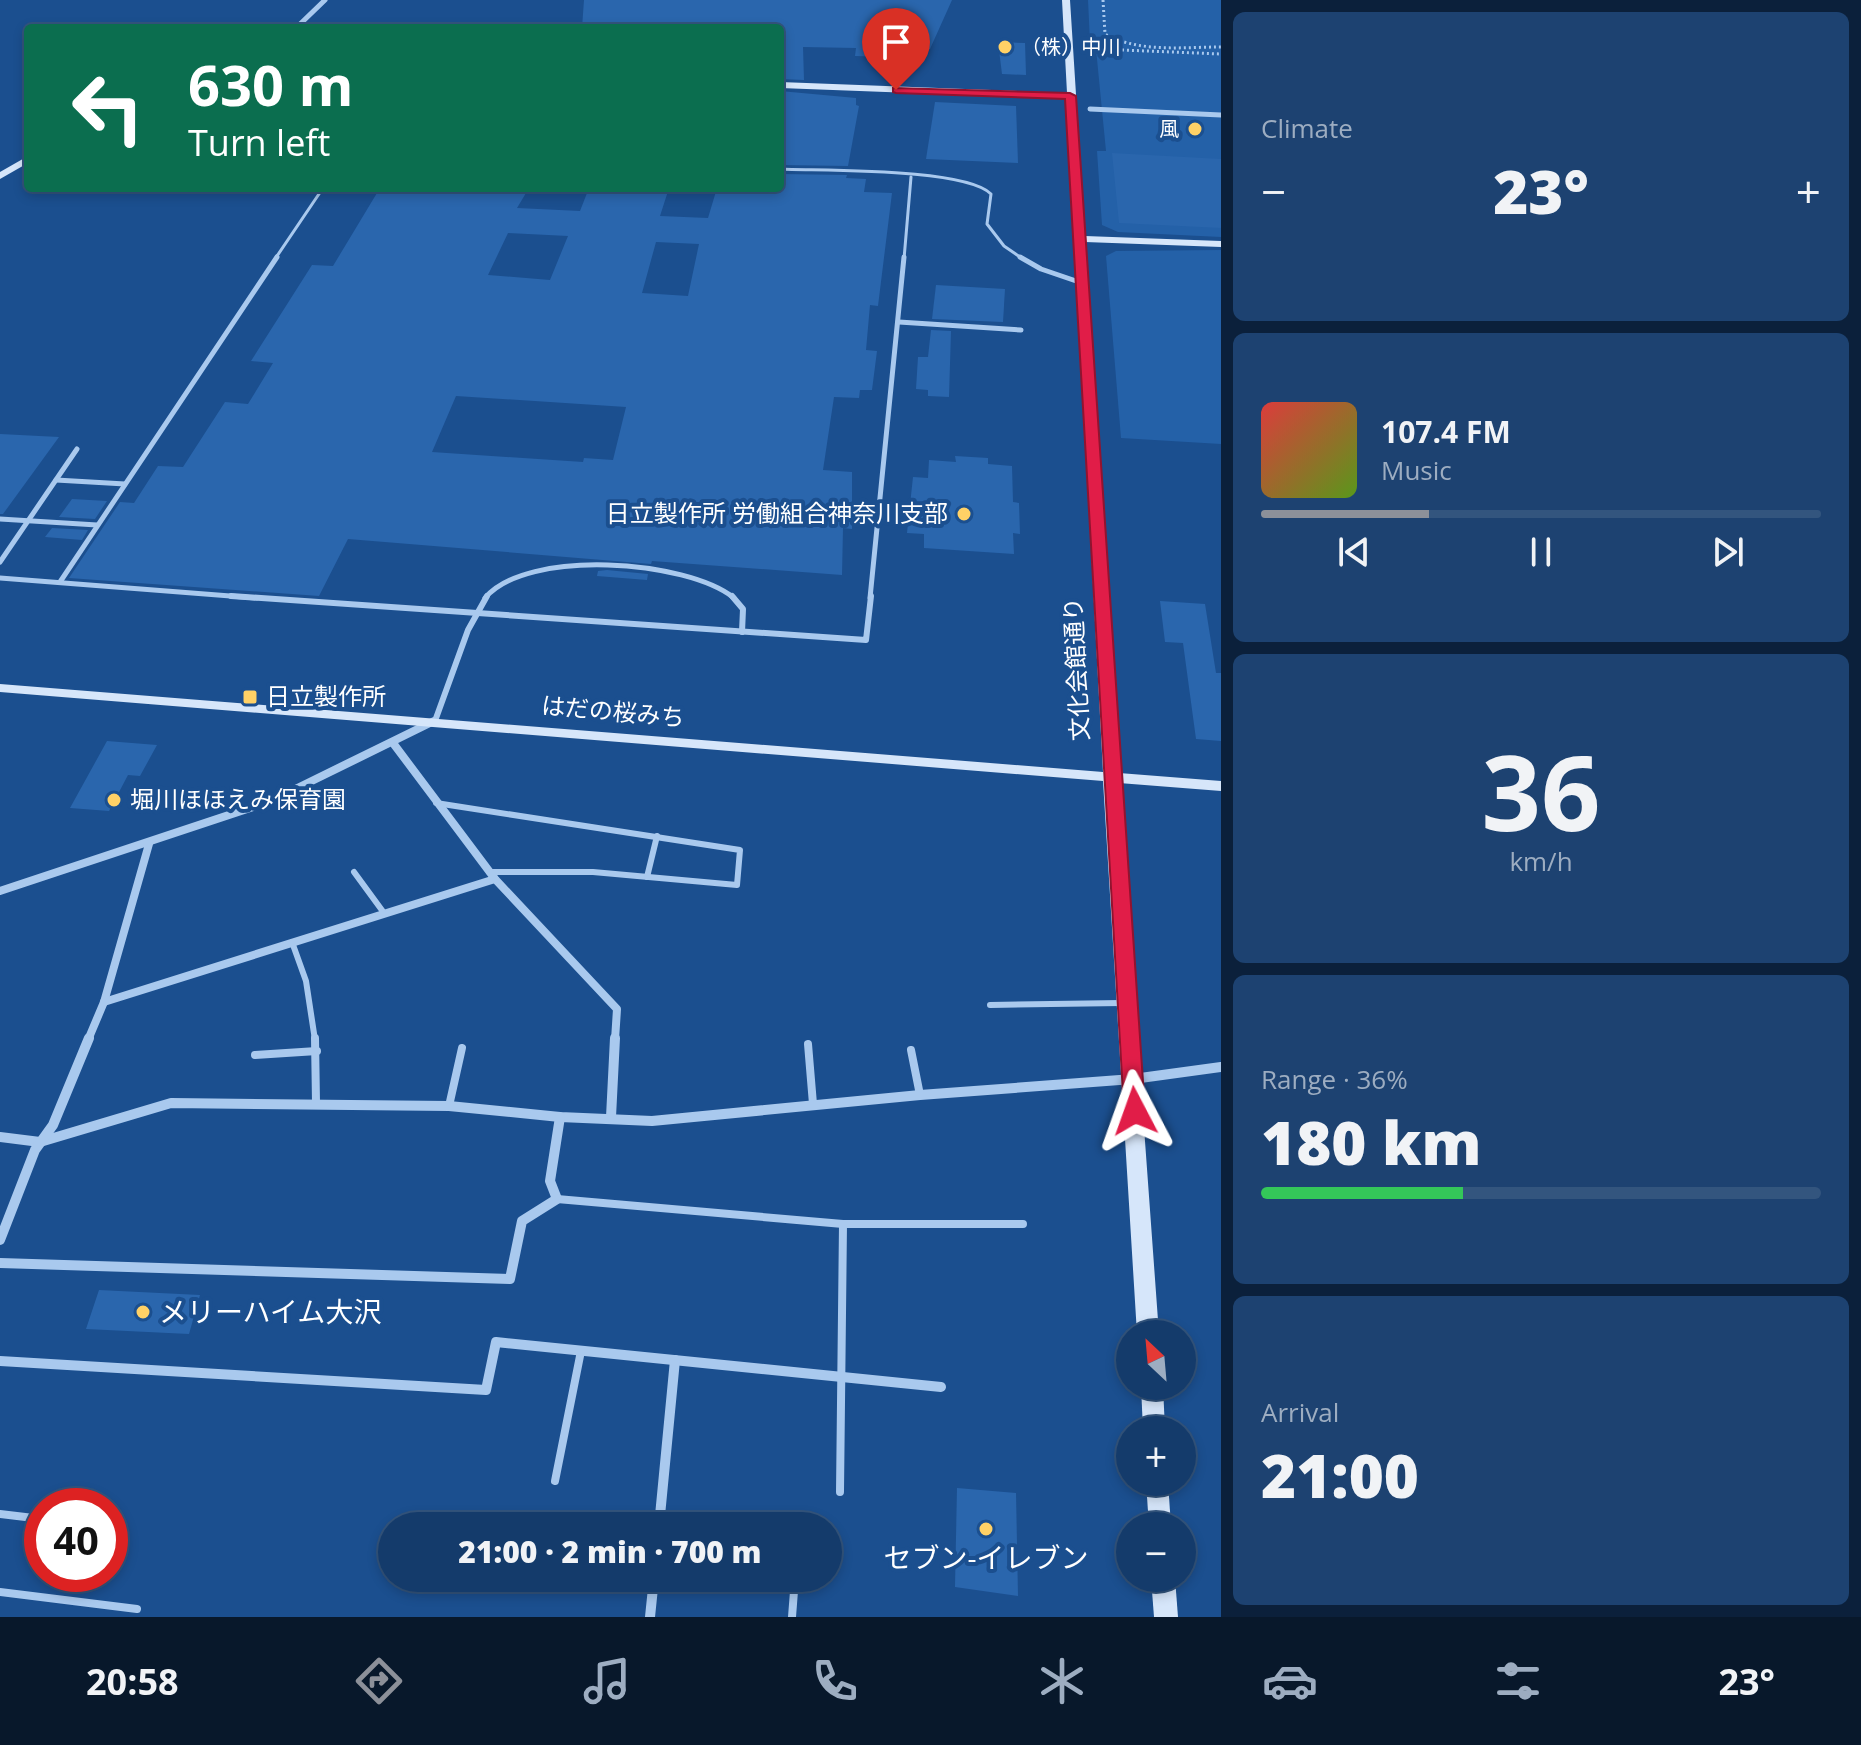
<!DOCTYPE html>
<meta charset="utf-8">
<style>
:root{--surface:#143b6b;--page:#1d4271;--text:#f1f3f6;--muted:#9dadc1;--line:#33557e;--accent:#8c9099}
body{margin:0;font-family:"Open Sans","Noto Sans JP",sans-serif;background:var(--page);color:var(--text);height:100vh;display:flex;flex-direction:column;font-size:30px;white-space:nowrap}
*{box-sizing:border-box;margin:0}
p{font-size:26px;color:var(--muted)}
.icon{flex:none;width:44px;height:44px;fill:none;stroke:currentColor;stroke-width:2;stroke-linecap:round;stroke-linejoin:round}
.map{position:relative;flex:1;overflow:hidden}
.side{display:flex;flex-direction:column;gap:12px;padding:12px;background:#0b203b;width:640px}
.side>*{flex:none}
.top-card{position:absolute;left:24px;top:24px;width:760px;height:168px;border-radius:8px;box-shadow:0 4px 12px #0003,0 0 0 2px var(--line);background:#0b6e4f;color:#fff;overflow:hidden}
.needle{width:52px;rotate:334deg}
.controls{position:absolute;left:1116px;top:1320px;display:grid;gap:16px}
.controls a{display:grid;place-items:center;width:80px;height:80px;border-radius:50%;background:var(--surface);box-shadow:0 4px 12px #0003,0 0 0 2px var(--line);font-size:40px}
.speed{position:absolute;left:24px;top:1488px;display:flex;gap:16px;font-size:40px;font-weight:700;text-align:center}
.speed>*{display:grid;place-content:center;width:104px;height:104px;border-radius:50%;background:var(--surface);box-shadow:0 4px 12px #0003,0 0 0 2px var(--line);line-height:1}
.speed .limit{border:12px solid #d22;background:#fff;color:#111}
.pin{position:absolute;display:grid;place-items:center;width:68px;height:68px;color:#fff;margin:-82px -34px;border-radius:50% 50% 50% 0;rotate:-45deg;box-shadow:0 0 8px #0007}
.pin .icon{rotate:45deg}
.me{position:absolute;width:88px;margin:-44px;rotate:356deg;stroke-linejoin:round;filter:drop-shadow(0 0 6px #0008)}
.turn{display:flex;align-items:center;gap:28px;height:168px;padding:0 32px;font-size:36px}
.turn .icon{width:104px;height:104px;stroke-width:2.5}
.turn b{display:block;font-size:56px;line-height:68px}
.big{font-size:60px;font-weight:800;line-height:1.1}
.side .widget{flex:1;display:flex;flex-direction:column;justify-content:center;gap:12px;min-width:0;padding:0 28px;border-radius:12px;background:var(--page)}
.side .dial{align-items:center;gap:0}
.dial b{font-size:104px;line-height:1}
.song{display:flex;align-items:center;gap:24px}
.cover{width:96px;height:96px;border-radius:12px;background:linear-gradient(135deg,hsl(0 70% 55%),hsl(90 70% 35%))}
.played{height:8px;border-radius:4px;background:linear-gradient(90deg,var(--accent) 30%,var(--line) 30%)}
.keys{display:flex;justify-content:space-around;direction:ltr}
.heat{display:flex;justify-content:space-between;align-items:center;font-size:44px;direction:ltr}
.charge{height:12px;border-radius:6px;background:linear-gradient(90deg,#34c759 36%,var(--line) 0)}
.trip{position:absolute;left:378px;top:1512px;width:464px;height:80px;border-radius:40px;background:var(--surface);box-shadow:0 4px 12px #0003,0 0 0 2px var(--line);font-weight:800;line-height:80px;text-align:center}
.tab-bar{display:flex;height:128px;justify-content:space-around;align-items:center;background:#08182b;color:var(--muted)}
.tab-bar .icon{width:56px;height:56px}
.tab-bar .current{color:var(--accent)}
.tab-bar b{font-size:36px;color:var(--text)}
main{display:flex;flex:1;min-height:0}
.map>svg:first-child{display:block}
.green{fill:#2461a8}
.building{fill:#2a66ad;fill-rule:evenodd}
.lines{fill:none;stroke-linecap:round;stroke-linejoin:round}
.path{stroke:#a9c9ee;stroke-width:3;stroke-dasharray:2 3;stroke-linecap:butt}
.lane-far3{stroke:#a9c9ee;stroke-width:3}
.lane-far2{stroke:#a9c9ee;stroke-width:5}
.lane-far1{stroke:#a9c9ee;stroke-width:6}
.lane{stroke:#a9c9ee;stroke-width:8}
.street-far2{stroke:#a9c9ee;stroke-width:5}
.street-far1{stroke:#a9c9ee;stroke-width:8}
.street{stroke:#a9c9ee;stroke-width:10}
.secondary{fill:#d6e6fa;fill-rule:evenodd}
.route{fill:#e11d48;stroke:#92132f;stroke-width:2}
.poi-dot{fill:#ffd166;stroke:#1b4f8f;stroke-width:3}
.labels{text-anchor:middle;stroke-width:8;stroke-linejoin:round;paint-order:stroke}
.far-poi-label{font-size:20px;fill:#fff;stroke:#1b4f8f;text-anchor:start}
.poi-label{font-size:24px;fill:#fff;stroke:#1b4f8f;text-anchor:start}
.street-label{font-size:24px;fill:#fff;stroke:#1b4f8f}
.near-poi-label{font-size:28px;fill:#fff;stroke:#1b4f8f;text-anchor:start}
</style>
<main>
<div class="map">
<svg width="1221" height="1617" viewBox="0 0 1221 1617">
<rect width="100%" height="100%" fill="#1b4f8f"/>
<g class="green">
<polygon points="1088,0 1221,0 1221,237 1118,232 1102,225 1097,151 1106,151 1096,49 1090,42"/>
<polygon points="1221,250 1221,444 1121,438 1106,256 1116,251"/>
</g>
<g class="building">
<polygon points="584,0 952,0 930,49 886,49 886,57 855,56 856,48 803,47 804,80 780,79 780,28 582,28"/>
<polygon points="998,42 1025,43 1026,75 1002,74"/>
<polygon points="780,91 856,98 856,105 859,106 848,166 780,165"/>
<polygon points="935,102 1016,106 1018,163 926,159"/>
<polygon points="1112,153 1221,159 1221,228 1119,223"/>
<path d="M780,174L847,175L846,178L866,179L864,192L892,193L878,306L870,305L866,350L877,351L872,390H860L859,398L834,397L823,470L852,472V529L843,528L842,575L652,561L651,564L348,539L319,596L69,578L120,502L134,503L158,466L183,467L225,402L248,404L273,363L251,361L312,265L333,266L380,188H529L517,208L580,211L589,188H669L660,216L708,218L717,188H780ZM508,233L568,236L550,280L488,275ZM656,242L699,244L688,296L642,293ZM456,396L626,407L613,460L584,458L583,462L432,452Z"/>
<polygon points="936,285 1005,289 1003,322 932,319"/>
<polygon points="931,330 951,331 949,397 928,396 928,390 916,389 918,357 928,357"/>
<polygon points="0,434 59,437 3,514 0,514"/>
<polygon points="955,456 988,458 988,464 1012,466 1013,502 1019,503 1020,534 1013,533 1014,554 924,548 924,534 907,533 913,477 928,478 929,460 956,462"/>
<polygon points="72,499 107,501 95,519 59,517"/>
<polygon points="52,528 88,530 82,540 45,537"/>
<polygon points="598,571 607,570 648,574 647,580 597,576"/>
<polygon points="1160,601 1205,604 1216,673 1221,673 1221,741 1196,739 1183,643 1165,642"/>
<polygon points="107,741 157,745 140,776 128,775 109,811 70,808"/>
<polygon points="99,1290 200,1295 189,1334 86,1329"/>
<polygon points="957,1488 1016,1493 1018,1596 955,1587"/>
</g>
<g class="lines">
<g class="path">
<path d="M1103,0L1105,34C1139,53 1183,47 1221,47"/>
<polyline points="1088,46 1113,40"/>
<polyline points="1097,49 1221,54"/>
</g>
<g class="lane-far3">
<path d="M780,169C822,171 965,168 991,194L987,224L1004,246L1023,259"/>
<polyline points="275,259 323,188"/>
<polyline points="904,259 911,177"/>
</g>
<g class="lane-far2">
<polyline points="1020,257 1041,269 1082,283"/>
<polyline points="899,322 1021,330"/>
<polyline points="56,480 125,484"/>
<polyline points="0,519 97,525"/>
<polyline points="0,562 77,449"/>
<polyline points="0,578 257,598"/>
<polyline points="60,582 277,257"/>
<path d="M485,598C527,548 687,560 734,598"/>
<polyline points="870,598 904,257"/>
</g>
<g class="lane-far1">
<polyline points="231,596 866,640 871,596"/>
<polyline points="732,596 743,609 742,632"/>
<polyline points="435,721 468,630 487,596"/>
<polyline points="436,803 740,850 737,885 593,872 489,872"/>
<polyline points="354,872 384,913"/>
<polyline points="647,877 657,836"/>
<polyline points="292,942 306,981 315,1040"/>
<polyline points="990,1005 1122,1003"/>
</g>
<g class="lane">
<polyline points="315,1038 316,1103"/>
<polyline points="808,1044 813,1104"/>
<polyline points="911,1050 920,1095"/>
<polyline points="255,1055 317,1051"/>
<polyline points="449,1106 462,1048"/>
<polyline points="557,1199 843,1224 1023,1224"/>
<polyline points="555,1481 581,1351"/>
<polyline points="840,1492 843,1224"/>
<polyline points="0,1514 42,1519"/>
<polyline points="0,1592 137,1609"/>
<polyline points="792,1617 795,1578"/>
</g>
<g class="street-far2">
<polyline points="296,28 325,0"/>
<polyline points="1090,109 1221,115"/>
</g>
<g class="street-far1">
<polyline points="393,743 495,879 617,1009 615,1040"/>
<polyline points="0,891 271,801 434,721"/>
<polyline points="104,1002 495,879"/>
<polyline points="88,1040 104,1002 149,844"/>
</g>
<g class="street">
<polyline points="611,1117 615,1038"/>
<polyline points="0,1137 40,1142 171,1103 449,1106 560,1117 652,1121 920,1095 1133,1079 1221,1067"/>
<polyline points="0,1240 35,1150 53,1125 89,1038"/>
<polyline points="0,1263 510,1279 522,1221 557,1199 550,1181 560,1117"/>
<polyline points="0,1361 486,1390 496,1342 941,1387"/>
<polyline points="659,1526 675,1360"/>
<polyline points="650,1617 654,1578"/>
</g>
<g class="secondary">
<polygon points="1062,0 1070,0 1085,236 1221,241 1221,247 1085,242 1119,773 1221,781 1221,791 1119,783 1159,1334 1137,1334 1103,781 0,692 0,684 1103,772 1067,99 780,88 780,82 1067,93"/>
<polygon points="28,156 28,163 0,179 0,172"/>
<polygon points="1141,1386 1163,1386 1165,1430 1143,1430"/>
<polygon points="1146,1482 1168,1482 1171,1526 1149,1526"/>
<polygon points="1151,1578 1175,1578 1178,1617 1154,1617"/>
</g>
</g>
<polygon class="route" points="893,88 1070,93 1076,96 1145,1111 1142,1116 1127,1116 1124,1111 1065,99 896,93 893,92"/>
<g class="poi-dot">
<circle cx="1005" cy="47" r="8"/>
<circle cx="1195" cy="129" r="8"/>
<circle cx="964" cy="514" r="8"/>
<rect x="242" y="689" width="16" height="16" rx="4"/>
<circle cx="114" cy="800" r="8"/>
<circle cx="143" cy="1312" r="8"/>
<circle cx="986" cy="1529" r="8"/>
</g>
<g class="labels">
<g class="far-poi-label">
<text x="1021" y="54">（株）中川</text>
<text x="1179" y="136" text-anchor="end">風</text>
</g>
<g class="poi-label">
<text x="948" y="522" text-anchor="end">日立製作所 労働組合神奈川支部</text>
<text x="266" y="705">日立製作所</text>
<text x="130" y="808">堀川ほほえみ保育園</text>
</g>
<g class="street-label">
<text transform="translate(1077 669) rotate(-93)" y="8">文化会館通り</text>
<text transform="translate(613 712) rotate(5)" y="8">はだの桜みち</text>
</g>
<g class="near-poi-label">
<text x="159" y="1322">メリーハイム大沢</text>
<text x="986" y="1568" text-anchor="middle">セブン-イレブン</text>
</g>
</g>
</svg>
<div class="controls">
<a><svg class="needle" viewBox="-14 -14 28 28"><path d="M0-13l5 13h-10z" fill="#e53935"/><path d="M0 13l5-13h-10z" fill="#9dadc1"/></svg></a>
<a>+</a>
<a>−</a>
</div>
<div class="speed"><div class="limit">40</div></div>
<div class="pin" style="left:896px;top:90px;background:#d93025"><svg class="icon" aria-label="arrive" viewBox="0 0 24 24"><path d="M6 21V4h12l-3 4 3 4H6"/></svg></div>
<svg class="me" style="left:1135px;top:1111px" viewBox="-20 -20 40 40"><path d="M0-17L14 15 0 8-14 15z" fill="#e11d48" stroke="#fff" stroke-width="4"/></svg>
<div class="trip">21:00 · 2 min · 700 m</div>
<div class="top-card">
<div class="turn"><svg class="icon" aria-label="left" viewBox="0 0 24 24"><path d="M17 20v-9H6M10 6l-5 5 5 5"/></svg><div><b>630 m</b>Turn left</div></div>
</div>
</div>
<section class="side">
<div class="widget"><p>Climate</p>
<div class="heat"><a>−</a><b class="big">23°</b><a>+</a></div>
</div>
<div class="widget">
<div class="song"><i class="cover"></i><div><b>107.4 FM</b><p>Music</p></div></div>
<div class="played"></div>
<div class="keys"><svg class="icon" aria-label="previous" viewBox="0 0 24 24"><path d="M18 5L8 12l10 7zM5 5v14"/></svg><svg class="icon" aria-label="pause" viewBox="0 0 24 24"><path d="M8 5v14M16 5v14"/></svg><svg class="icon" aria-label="next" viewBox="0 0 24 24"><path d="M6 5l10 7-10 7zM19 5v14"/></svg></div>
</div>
<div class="widget dial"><b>36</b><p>km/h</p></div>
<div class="widget"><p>Range · 36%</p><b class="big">180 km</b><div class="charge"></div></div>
<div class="widget"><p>Arrival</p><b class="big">21:00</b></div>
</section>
</main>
<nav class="tab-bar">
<b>20:58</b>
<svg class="icon current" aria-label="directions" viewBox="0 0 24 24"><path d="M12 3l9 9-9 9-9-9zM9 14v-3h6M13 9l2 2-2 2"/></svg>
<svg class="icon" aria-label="music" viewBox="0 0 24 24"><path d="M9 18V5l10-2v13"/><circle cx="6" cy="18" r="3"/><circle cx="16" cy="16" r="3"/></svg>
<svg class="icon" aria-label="phone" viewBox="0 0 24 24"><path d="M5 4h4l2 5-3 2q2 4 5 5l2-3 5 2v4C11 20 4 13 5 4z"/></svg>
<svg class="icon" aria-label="climate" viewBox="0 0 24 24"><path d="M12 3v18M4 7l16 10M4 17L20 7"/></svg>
<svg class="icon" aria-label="car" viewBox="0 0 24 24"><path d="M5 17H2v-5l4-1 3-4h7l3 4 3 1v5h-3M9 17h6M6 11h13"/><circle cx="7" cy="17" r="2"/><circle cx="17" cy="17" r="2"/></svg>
<svg class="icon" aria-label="filters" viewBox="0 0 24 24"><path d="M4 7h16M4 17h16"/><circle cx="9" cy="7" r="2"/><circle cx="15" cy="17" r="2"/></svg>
<b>23°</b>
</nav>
